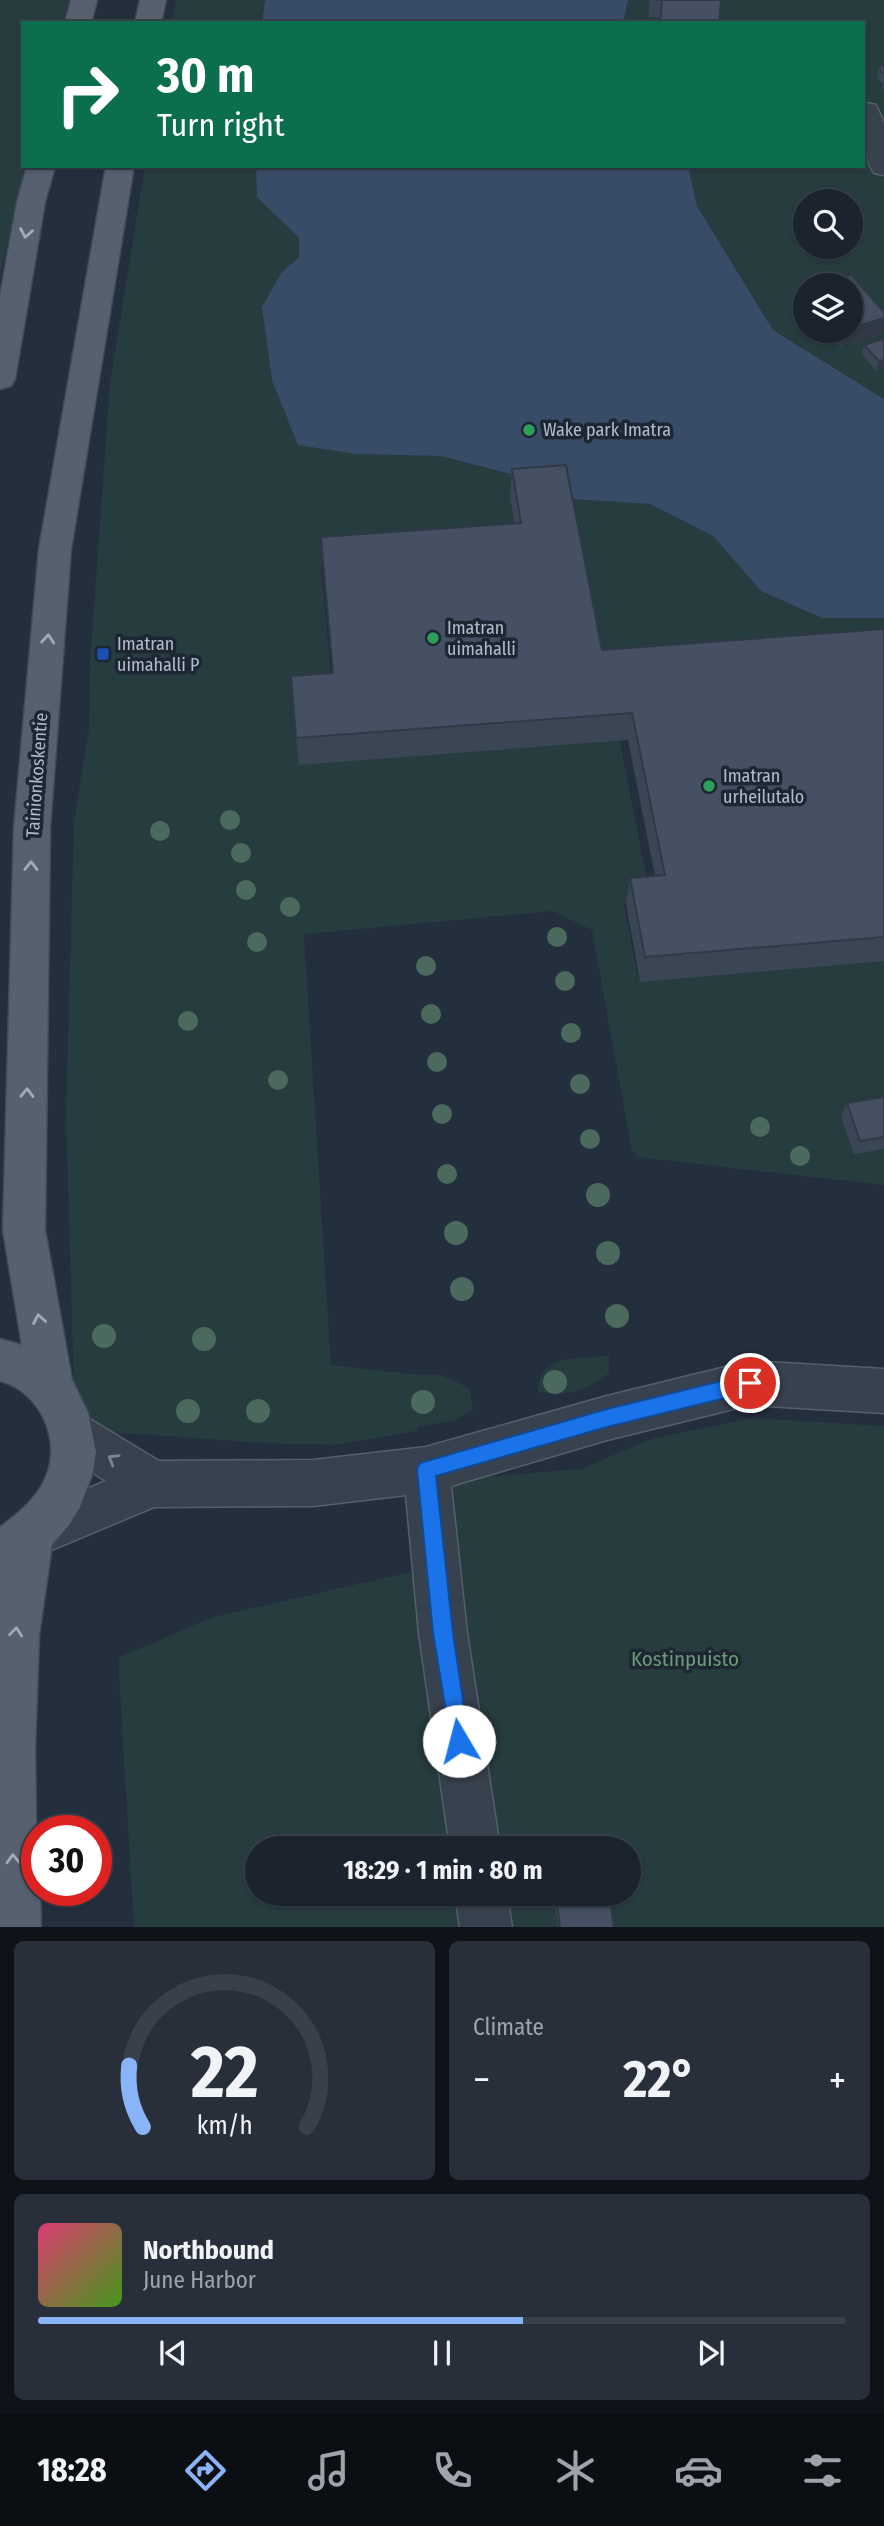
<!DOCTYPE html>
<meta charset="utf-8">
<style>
:root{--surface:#1b232e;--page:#282f3a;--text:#f1f3f6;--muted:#a0a4aa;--line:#39404a;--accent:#8ab4f8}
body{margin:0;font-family:"Fira Sans Condensed",sans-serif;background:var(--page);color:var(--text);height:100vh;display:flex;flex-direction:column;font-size:26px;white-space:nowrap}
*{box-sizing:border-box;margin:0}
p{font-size:23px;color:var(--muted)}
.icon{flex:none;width:38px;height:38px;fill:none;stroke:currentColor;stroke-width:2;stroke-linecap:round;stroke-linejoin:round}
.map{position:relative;height:1927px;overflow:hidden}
.details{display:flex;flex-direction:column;gap:14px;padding:14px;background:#0f1319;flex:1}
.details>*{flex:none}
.banner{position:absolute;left:21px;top:21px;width:844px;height:147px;border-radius:0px;box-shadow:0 2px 5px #0004,0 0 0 2px var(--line);background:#0b6e4f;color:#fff;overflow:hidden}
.buttons{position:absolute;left:793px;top:189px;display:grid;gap:14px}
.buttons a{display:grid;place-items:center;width:70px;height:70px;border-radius:50%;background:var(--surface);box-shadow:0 2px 5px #0004,0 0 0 2px var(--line);font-size:35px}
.speed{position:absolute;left:21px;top:1815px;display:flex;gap:14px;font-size:35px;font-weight:700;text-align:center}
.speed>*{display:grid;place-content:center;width:91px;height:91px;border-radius:50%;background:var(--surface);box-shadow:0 2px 5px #0004,0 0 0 2px var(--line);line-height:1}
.speed .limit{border:10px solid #d22;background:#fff;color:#111}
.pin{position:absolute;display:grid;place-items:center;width:60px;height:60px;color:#fff;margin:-30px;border:4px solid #fff;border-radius:50%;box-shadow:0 2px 7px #0007}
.me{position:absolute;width:77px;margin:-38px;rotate:352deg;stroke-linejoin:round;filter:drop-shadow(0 0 5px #0008)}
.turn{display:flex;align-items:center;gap:24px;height:147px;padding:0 21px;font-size:32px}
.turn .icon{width:91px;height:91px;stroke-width:2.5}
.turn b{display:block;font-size:49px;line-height:60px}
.big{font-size:52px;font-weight:700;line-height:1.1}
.details .tile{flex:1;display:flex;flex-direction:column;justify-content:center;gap:10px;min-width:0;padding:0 24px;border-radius:10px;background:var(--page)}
.details .dial{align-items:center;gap:0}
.dial svg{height:182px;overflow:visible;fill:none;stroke:var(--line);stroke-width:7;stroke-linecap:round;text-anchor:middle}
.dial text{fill:var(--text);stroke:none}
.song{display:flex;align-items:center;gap:21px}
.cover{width:84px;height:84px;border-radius:10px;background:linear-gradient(135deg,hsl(340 70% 55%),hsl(100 70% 35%))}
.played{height:7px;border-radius:4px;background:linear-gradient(90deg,var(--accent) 60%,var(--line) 60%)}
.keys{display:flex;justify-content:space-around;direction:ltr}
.heat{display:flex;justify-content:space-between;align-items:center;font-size:38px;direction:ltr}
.details .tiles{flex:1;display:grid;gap:14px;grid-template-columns:1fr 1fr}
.tile:last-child{grid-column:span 2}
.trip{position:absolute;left:245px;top:1836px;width:396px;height:70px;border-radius:35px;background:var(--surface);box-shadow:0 2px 5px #0004,0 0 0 2px var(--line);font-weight:700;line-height:70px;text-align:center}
.dock{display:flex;height:112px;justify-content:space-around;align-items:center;background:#0b0e12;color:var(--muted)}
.dock .icon{width:49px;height:49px}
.dock .selected{color:var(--accent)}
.dock b{font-size:32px;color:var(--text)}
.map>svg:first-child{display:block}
.green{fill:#263c3f;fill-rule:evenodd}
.water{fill:#394c67}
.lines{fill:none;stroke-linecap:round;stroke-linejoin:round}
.minor-casing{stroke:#565f6c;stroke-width:3}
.major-casing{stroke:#414a57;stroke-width:3}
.minor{fill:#38414e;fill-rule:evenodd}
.major{fill:#56606e;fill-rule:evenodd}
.tree{fill:#4b6a5d}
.wall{fill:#3b4654}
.shaded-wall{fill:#303945}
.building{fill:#455162;stroke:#303945;stroke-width:2}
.oneway{stroke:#a1aab7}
.oneway2{stroke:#7c8592}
.route{fill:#1a73e8;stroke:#114b97;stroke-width:2}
.leisure-dot{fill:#2e9e5b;stroke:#1d2633;stroke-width:2.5}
.transit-dot{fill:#1a4fb4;stroke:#1d2633;stroke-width:2.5}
.labels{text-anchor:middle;stroke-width:7;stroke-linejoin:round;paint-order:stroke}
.poi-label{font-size:18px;fill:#b4bcc9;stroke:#1d2633;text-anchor:start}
.street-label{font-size:18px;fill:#b4bcc9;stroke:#1d2633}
.near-park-label{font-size:21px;fill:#6b9a76;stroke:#1d2633}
</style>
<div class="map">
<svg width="884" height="1928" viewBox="0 0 884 1928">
<rect width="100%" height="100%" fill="#242f3e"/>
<g class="green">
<polygon points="0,0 69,0 63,23 23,23 25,166 0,278"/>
<polygon points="176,0 265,0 262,23 171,23"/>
<path d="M628,0H884V399L773,330L697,206L688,167L863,166V23H623ZM805,201H850V247H805ZM805,285H850V331H805Z"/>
<path d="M145,166H256L257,197L299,238V257L282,272L356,454L440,456L515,475L574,498L650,504L713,536L761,591L822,618H884V654L595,675L571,548L321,566L333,698L619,736L651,901L624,904L638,978L884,958V1185L637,1157L636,1152L632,1151L592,930L553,911L306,934L304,937L331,1365L420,1375C441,1373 454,1379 470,1390L473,1409L454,1421L419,1426L415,1431L336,1445L263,1443L79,1430L75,1424L66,1114L74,823L89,728L90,665L110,383Z"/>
<path d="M609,1356V1373C585,1392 569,1396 538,1392C538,1353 579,1359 609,1356Z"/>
<path d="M753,1418L884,1426V1927H134L118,1658L213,1617L459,1561L447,1480L580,1469L654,1438ZM257,1848H628V1894H257Z"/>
</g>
<g class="water">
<polygon points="265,0 628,0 623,23 262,23"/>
<polygon points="256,166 688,166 697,206 773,330 884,399 884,618 822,618 761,591 713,536 650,504 574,499 515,475 440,456 356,454 298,445 272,380 262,307 282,272 299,257 299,238 257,197"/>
</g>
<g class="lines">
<defs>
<g id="minor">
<path d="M867,103L876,105L884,123V175L874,173C861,153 863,127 863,104Z"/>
<polygon points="750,1361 884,1369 884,1413 750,1405 607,1440 451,1486 467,1633 500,1848 450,1848 419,1633 406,1495 313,1506 154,1507 30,1559 14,1552 7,1536 14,1520 106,1481 56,1450 49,1434 56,1418 72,1412 88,1418 159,1461 313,1460 426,1447 607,1396"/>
<polygon points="455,1894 507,1894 512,1928 460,1928"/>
</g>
<g id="major">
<polygon points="71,0 97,0 91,23 65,23"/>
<polygon points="140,0 166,0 161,23 135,23"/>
<polygon points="27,166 55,166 45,202 15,379 11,386 0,389 0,296 17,202"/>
<path d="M106,166H134L71,549L50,828L45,1230L72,1380L88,1413L96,1452L93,1472L80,1507L69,1525L52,1545L39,1635L35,1749L37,1890H40L41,1928H0V1527C18,1514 36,1499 45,1479C63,1441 40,1391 0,1381V1339L22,1345L3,1230L14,828L39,549Z"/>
</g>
</defs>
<use href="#minor" class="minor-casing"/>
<use href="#major" class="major-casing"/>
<use href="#minor" class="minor"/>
<use href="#major" class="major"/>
</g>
<g class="tree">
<circle cx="230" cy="820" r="10"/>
<circle cx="160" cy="831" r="10"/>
<circle cx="241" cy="853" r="10"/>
<circle cx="246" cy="890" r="10"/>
<circle cx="290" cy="907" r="10"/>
<circle cx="557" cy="937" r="10"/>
<circle cx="257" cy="942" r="10"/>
<circle cx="426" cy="966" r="10"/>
<circle cx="565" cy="981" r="10"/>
<circle cx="431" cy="1014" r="10"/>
<circle cx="188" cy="1021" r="10"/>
<circle cx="571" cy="1033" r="10"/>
<circle cx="437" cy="1062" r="10"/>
<circle cx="278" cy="1080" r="10"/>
<circle cx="580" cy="1084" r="10"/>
<circle cx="442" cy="1114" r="10"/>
<circle cx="760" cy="1127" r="10"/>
<circle cx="590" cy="1139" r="10"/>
<circle cx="800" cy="1156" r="10"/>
<circle cx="447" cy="1174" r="10"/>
<circle cx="598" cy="1195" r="12"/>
<circle cx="456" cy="1233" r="12"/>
<circle cx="608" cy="1253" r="12"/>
<circle cx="462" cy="1289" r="12"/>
<circle cx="617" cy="1316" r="12"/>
<circle cx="104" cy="1336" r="12"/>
<circle cx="204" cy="1339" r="12"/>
<circle cx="555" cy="1382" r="12"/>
<circle cx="423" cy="1402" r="12"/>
<circle cx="188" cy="1411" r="12"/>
<circle cx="258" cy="1411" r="12"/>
</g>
<g class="wall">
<polygon points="650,0 721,0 660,18 648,17"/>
<polygon points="879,66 884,66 884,91 882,87 883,82 880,82 877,76"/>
<polygon points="827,331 850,331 883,334 841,347"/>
<polygon points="884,339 884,368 876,371 862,354 864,345"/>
<polygon points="512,469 602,650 884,629 884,961 640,982 626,903 630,878 655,876 628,740 299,765 296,738 333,673 515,524 510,498"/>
<polygon points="884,1097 884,1149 854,1154 841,1117 847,1103"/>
<polygon points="556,1894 614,1928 558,1928 554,1897"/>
</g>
<g class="shaded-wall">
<polygon points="884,318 883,334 841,347 845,331 850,331 850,328"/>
<polygon points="884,360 884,368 876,371 879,361"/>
</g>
<g class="building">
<polygon points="655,0 721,0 719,23 660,23 662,0"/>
<polygon points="879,66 884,66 884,73 882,73"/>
<polygon points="851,275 884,312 884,318 850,328 850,285 816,285"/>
<polygon points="884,339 884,360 879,361 864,345"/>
<polygon points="566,465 602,650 884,629 884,937 645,957 630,878 665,875 632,713 296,738 291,676 333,673 321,537 521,523 512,469"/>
<polygon points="884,1097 884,1137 860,1141 847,1103"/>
<polygon points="556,1894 609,1894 614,1928 560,1928"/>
</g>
<defs><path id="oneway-chevron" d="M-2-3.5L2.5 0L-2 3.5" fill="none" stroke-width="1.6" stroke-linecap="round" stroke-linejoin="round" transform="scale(1.75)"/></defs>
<g class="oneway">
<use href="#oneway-chevron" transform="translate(26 233) rotate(100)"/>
<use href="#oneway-chevron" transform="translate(48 639) rotate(-85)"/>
<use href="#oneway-chevron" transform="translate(31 866) rotate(-89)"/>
<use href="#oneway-chevron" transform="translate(27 1093) rotate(-89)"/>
<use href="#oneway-chevron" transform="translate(39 1319) rotate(-100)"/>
<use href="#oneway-chevron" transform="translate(16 1632) rotate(-84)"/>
<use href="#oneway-chevron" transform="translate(13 1859) rotate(-92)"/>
</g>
<use class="oneway2" href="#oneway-chevron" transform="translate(113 1459) rotate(-149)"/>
<polygon class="route" points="750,1374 757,1376 760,1383 757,1389 750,1392 607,1427 436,1476 453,1633 469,1741 466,1748 459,1751 452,1748 433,1633 417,1469 420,1463 607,1409"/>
<g class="leisure-dot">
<circle cx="529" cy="430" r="7"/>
<circle cx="433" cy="638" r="7"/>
<circle cx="709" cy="786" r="7"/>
</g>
<rect class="transit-dot" x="96" y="647" width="14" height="14" rx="3.5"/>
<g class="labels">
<g class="poi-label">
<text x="543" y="436">Wake park Imatra</text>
<text x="447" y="634">Imatran<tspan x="447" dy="21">uimahalli</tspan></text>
<text x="117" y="650">Imatran<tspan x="117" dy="21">uimahalli P</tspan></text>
<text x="723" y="782">Imatran<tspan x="723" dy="21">urheilutalo</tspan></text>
</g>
<g class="street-label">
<text transform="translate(37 775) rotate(-86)" y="6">Tainionkoskentie</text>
</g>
<g class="near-park-label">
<text x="685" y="1666">Kostinpuisto</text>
</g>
</g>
</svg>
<div class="buttons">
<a><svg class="icon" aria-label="search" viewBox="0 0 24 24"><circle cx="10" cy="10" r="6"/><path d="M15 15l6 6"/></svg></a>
<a><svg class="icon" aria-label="layers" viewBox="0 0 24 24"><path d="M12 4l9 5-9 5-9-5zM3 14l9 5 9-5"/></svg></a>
</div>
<div class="speed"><div class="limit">30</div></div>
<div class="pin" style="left:750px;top:1383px;background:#d93025"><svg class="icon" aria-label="arrive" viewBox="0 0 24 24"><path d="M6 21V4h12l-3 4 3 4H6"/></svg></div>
<svg class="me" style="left:459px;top:1741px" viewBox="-20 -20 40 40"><circle r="19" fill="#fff"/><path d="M0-13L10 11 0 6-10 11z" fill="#1a73e8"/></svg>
<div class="trip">18:29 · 1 min · 80 m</div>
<div class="banner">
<div class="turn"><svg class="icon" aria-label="right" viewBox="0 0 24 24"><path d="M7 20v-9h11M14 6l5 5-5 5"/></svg><div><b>30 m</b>Turn right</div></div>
</div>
</div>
<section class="details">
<div class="tiles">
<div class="tile dial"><svg viewBox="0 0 100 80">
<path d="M14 69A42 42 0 1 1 86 69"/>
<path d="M14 69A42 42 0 0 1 8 42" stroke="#8ab4f8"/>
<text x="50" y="56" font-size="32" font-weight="700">22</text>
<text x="50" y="72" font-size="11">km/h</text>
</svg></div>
<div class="tile"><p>Climate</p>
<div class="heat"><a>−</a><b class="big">22°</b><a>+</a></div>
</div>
<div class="tile">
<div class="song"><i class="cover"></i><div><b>Northbound</b><p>June Harbor</p></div></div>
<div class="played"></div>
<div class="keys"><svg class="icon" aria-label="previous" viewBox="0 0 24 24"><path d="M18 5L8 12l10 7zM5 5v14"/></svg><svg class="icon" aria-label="pause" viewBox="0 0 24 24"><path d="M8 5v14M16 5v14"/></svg><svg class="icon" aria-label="next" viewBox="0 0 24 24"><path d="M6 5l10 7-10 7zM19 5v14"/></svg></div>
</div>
</div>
</section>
<nav class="dock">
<b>18:28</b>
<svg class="icon selected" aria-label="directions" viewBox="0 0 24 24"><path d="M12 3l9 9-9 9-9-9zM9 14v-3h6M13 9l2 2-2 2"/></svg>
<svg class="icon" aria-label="music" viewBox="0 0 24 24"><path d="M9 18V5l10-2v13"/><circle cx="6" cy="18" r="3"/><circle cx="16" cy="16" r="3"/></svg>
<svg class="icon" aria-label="phone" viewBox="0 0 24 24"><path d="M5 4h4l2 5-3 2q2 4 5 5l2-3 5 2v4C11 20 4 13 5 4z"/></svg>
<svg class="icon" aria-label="climate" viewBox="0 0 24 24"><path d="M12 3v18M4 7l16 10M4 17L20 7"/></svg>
<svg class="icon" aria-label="car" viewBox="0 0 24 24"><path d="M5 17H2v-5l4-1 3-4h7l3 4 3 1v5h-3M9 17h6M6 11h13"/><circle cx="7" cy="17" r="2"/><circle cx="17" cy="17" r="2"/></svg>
<svg class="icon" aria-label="filters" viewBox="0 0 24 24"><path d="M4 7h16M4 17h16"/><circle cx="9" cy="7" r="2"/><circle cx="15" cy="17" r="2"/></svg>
</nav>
